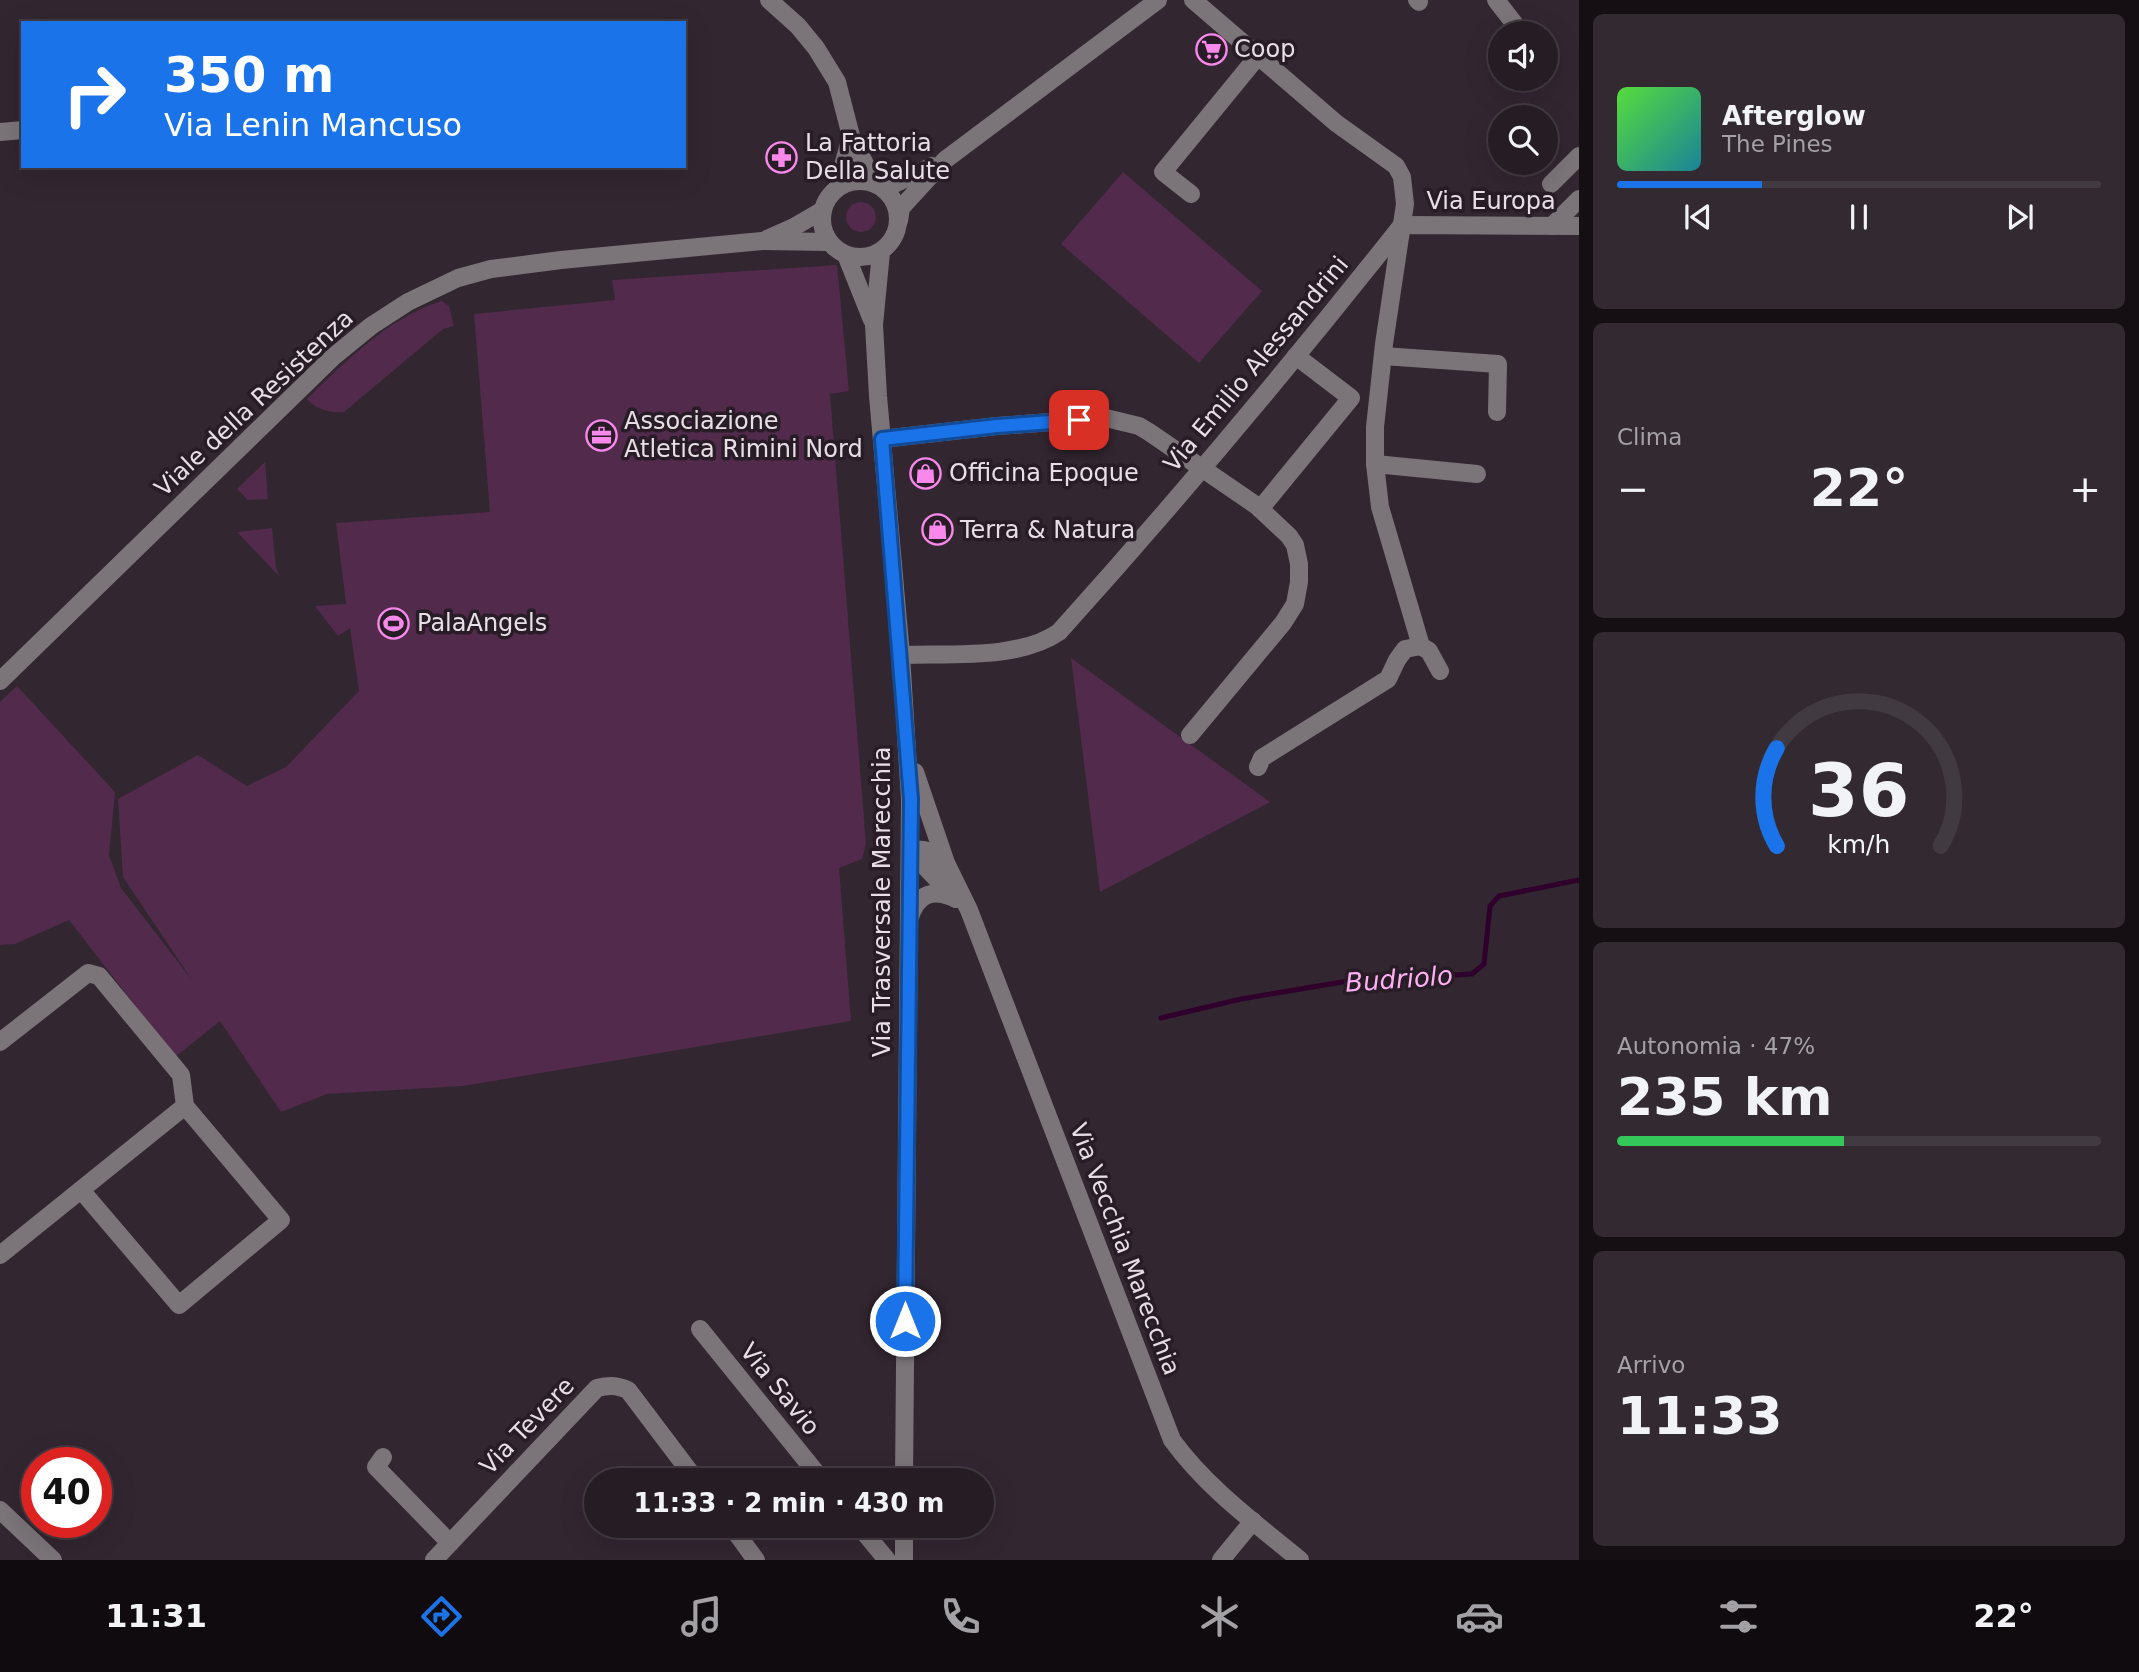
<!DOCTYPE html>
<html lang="it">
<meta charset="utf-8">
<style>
:root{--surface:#261c24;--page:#322931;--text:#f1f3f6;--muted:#a4a1a6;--line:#423a41;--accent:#1a73e8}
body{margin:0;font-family:"DejaVu Sans",sans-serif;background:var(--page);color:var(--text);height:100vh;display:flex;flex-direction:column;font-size:26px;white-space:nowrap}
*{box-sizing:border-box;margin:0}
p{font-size:23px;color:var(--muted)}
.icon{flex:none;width:38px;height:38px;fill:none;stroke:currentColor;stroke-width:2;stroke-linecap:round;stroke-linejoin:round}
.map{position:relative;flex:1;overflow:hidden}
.drawer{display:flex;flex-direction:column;gap:14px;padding:14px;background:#150f14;width:560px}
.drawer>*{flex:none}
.guide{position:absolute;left:21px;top:21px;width:665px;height:147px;border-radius:0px;box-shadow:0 7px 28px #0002,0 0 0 2px var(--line);background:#1a73e8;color:#fff;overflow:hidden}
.buttons{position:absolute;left:1488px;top:21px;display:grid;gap:14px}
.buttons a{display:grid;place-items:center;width:70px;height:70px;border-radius:50%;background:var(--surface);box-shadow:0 7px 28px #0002,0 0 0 2px var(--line);font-size:35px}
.speed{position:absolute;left:21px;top:1447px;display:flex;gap:14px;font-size:35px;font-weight:700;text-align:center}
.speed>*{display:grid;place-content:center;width:91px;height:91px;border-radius:50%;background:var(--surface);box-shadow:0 7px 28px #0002,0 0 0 2px var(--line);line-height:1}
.speed .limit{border:10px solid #d22;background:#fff;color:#111}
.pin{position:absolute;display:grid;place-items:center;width:60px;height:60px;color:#fff;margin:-30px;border-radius:14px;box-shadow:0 4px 10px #0006}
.me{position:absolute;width:77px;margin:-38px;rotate:0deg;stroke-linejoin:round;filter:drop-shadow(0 0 5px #0008)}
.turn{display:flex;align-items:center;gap:24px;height:147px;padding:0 28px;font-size:32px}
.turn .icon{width:91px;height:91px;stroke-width:2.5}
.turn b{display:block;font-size:49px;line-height:60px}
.big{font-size:52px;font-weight:600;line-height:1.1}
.drawer .card{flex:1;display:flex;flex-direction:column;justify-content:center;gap:10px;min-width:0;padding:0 24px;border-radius:10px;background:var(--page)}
.drawer .dial{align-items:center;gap:0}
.dial svg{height:182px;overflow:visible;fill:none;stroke:var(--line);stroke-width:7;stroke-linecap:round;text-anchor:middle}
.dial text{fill:var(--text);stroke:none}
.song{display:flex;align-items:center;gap:21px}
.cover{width:84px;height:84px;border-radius:10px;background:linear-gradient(135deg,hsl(110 70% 55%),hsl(190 70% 35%))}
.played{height:7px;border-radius:4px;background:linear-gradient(90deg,var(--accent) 30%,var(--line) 30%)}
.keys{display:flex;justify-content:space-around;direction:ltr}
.heat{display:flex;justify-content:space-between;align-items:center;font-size:38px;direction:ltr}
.charge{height:10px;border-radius:5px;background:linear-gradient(90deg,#34c759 47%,var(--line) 0)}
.trip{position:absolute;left:584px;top:1468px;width:410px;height:70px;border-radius:35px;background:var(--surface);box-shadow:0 7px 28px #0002,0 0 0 2px var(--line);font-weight:600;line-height:70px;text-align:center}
.menu{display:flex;height:112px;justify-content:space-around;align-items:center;background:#0f0b0e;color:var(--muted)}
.menu .icon{width:49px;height:49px}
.menu .on{color:var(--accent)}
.menu b{font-size:32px;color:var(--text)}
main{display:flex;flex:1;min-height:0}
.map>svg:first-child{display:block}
.green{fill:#512a4c}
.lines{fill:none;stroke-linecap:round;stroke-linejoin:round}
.stream{stroke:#2f002b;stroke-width:5}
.minor{stroke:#7b757a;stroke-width:18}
.route-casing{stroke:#114b97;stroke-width:18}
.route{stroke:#1a73e8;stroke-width:12}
.labels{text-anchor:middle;stroke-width:7;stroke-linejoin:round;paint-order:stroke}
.poi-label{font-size:24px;fill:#e8dfe6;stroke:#281d27;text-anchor:start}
.street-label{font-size:24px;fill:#e8dfe6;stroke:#281d27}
.water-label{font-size:26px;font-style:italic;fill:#fcb0f1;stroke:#281d27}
</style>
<main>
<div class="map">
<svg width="1579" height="1560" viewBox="0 0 1579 1560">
<rect width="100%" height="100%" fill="#322630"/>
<g class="green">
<polygon points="1123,172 1262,291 1199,363 1061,244"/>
<circle cx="861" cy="217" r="15"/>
<polygon points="837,265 849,391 830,394 866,844 862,859 839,868 851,1021 463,1086 327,1094 281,1112 220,1021 175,1057 69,920 15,944 0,945 0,702 17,686 115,792 109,855 121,888 192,980 123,877 118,799 198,755 247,786 286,767 359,691 350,628 338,636 315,606 346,604 336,523 490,512 474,314 615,300 612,280"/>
<path d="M442,301L449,306L454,326L443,329L344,412C330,413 317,410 307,399C345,362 389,317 442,301Z"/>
<polygon points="265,462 268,499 248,500 237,489"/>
<polygon points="272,528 276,568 280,577 237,532"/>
<polygon points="1071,658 1270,802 1100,892"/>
</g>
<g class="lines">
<polyline class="stream" points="1161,1018 1241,999 1348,981 1472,974 1484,964 1490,906 1499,896 1579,880"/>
<g class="minor">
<polyline points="769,0 798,26 816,48 837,82 851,136 875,184"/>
<polyline points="1193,0 1336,123 1396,166 1402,177 1405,204 1384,344 1375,427 1375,464 1380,507 1421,646 1429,651 1440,671"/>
<polyline points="1417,0 1419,2"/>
<polyline points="1496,0 1517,27"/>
<polyline points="0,132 23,130"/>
<circle cx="860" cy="219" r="38"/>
<polyline points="1551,184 1579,156"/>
<polyline points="842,185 844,162 851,136"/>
<polyline points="884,189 932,166"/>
<polyline points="1191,194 1163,172 1258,56"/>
<polyline points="899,221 901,208 945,160 1158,0"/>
<polyline points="1552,226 1579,199"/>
<polyline points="767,239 794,227 823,210"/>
<polyline points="881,252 874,325 878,396 901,655 910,799 904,1480"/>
<polyline points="846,255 872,320"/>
<polyline points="1383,356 1498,364 1497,412"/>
<polyline points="882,439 997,426 1106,418 1139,426 1149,432 1257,506 1289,536 1295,545 1299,564 1299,582 1295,604 1283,623 1190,735"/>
<polyline points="1375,464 1477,474"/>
<polyline points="1260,509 1351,398 1296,356"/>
<path d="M901,655C949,653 1019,660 1059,632C1178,500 1292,364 1402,225L1579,226"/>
<polyline points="0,681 333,357 371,326 408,302 458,278 491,269 561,260 762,241 829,242"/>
<polyline points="1258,767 1262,758 1388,679 1397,660 1405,649 1421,646"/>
<path d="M915,772L946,863L969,910L1172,1440C1207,1488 1254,1522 1300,1560"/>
<path d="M946,863C936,852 926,848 911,850C924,868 941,882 956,899"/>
<path d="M910,917C918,893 934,888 956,899"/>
<polyline points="0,1042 88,973 99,976 181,1075 185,1106 0,1255"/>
<polyline points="81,1190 179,1305 281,1220 185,1106"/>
<polyline points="700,1329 822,1480"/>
<polyline points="383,1457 376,1467 450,1543"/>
<polyline points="0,1510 53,1560"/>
<polyline points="731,1526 756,1560"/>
<polyline points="859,1526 887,1560"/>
<path d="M434,1560L597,1388C609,1385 616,1385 628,1390L696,1480"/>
<polyline points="904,1560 904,1526"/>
<polyline points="1221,1560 1253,1521"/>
</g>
</g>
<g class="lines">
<defs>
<polyline id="route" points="905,1321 911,799 882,439 997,426 1079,420"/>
</defs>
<use href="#route" class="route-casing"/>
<use href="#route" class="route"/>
</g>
<defs>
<symbol id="supermarket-ring" viewBox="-11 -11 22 22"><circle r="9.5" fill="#281d27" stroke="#f888ea" stroke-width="1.5"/><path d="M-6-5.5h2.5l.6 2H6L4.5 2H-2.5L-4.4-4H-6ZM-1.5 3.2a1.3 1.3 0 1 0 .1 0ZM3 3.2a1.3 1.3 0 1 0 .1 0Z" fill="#f888ea"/></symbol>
<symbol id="pharmacy-ring" viewBox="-11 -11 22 22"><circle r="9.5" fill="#281d27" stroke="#f888ea" stroke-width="1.5"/><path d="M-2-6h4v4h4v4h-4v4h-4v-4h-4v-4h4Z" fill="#f888ea"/></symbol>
<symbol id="office-ring" viewBox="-11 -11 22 22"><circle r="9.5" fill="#281d27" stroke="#f888ea" stroke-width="1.5"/><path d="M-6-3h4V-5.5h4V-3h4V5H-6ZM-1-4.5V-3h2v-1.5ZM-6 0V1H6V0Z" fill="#f888ea"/></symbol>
<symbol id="shop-ring" viewBox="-11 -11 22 22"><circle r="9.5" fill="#281d27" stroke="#f888ea" stroke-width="1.5"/><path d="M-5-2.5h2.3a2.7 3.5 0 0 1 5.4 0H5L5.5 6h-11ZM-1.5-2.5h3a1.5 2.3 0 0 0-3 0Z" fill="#f888ea"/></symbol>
<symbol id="stadium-ring" viewBox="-11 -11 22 22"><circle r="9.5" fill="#281d27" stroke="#f888ea" stroke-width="1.5"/><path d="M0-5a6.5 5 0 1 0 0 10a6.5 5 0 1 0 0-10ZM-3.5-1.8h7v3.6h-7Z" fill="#f888ea"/></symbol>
</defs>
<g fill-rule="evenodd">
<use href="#supermarket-ring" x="1194" y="32" width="35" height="35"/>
<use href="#pharmacy-ring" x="764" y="140" width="35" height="35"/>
<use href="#office-ring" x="584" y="418" width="35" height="35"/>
<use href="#shop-ring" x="908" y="456" width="35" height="35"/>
<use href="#shop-ring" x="920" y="512" width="35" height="35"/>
<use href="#stadium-ring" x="376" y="606" width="35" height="35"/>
</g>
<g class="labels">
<g class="poi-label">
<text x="1234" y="57">Coop</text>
<text x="805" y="151">La Fattoria<tspan x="805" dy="28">Della Salute</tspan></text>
<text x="624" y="429">Associazione<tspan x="624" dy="28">Atletica Rimini Nord</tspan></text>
<text x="949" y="481">Officina Epoque</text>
<text x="960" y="538">Terra &amp; Natura</text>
<text x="417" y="631">PalaAngels</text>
</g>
<g class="street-label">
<text x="1491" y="209">Via Europa</text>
<text transform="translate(1256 364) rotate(-50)" y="8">Via Emilio Alessandrini</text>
<text transform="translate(254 403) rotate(-43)" y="8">Viale della Resistenza</text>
<text transform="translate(882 902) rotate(-90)" y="8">Via Trasversale Marecchia</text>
<text transform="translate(1125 1249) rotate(69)" y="8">Via Vecchia Marecchia</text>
<text transform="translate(780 1389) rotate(51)" y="8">Via Savio</text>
<text transform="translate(527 1426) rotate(-46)" y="8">Via Tevere</text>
</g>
<g class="water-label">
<text transform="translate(1399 979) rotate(-4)" y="9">Budriolo</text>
</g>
</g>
</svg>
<div class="buttons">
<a><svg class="icon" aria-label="sound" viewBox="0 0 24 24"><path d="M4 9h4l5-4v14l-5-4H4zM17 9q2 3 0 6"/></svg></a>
<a><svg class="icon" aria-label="search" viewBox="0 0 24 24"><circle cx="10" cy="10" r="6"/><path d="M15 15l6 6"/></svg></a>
</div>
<div class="speed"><div class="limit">40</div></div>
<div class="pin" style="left:1079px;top:420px;background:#d93025"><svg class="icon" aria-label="arrive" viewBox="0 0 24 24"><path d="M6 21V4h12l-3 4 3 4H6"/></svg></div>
<svg class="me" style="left:905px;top:1321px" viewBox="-20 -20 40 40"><circle r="17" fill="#1a73e8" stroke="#fff" stroke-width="3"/><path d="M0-11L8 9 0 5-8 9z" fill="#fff"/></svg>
<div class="trip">11:33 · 2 min · 430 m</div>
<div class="guide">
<div class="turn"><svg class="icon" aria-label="right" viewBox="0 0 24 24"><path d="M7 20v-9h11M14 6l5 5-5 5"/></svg><div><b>350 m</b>Via Lenin Mancuso</div></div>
</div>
</div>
<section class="drawer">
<div class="card">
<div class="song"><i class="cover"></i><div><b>Afterglow</b><p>The Pines</p></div></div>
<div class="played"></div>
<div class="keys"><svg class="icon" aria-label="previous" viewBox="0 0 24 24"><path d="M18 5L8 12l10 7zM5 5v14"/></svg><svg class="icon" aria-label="pause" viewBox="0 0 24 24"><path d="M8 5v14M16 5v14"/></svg><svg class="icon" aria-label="next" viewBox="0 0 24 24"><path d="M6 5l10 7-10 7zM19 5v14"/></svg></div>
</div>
<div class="card"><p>Clima</p>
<div class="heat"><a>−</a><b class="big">22°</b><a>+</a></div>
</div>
<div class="card dial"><svg viewBox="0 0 100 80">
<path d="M14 69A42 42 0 1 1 86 69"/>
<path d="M14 69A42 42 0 0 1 14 26" stroke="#1a73e8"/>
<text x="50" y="56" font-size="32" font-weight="700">36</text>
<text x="50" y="72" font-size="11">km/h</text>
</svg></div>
<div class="card"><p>Autonomia · 47%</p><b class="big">235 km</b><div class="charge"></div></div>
<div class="card"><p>Arrivo</p><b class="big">11:33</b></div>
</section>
</main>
<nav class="menu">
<b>11:31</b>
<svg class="icon on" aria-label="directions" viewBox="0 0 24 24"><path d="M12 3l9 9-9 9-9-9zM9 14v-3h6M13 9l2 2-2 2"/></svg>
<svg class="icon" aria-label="music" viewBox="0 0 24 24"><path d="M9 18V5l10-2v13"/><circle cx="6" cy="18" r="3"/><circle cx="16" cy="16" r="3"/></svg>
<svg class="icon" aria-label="phone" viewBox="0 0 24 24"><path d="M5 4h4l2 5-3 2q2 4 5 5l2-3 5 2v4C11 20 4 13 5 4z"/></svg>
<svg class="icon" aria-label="climate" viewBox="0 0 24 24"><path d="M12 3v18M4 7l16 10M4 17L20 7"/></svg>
<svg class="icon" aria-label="car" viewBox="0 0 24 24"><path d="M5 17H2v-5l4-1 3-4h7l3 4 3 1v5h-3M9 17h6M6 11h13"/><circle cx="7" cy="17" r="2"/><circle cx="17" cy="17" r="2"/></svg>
<svg class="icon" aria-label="filters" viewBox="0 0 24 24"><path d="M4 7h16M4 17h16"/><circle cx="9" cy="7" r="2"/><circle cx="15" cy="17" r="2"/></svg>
<b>22°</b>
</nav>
